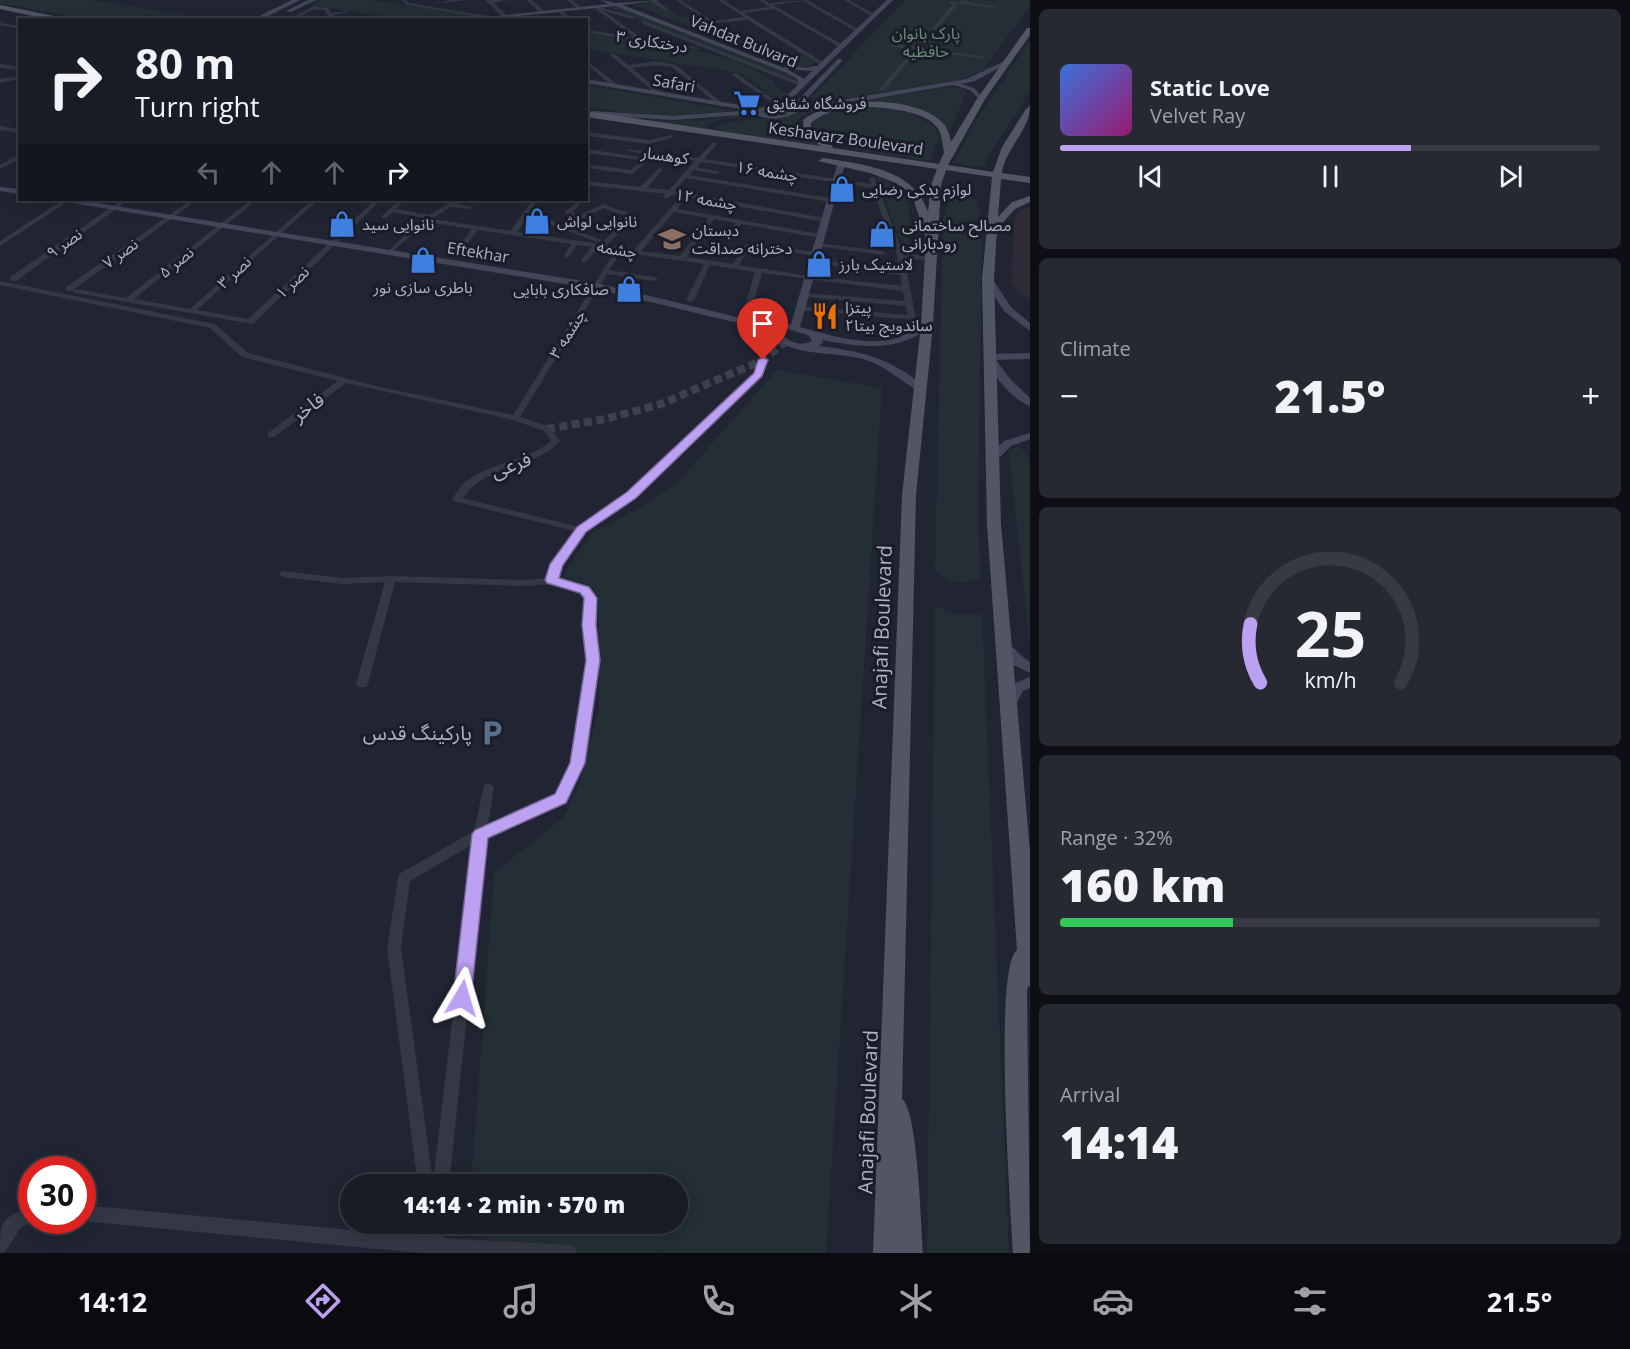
<!DOCTYPE html>
<meta charset="utf-8">
<style>
:root{--surface:#191c26;--page:#262932;--text:#f1f3f6;--muted:#9fa1a7;--line:#373a43;--accent:#bca0f2}
body{margin:0;font-family:"Open Sans","Noto Sans Arabic",sans-serif;background:var(--page);color:var(--text);height:100vh;display:flex;flex-direction:column;font-size:22px;white-space:nowrap}
*{box-sizing:border-box;margin:0}
p{font-size:20px;color:var(--muted)}
.icon{flex:none;width:33px;height:33px;fill:none;stroke:currentColor;stroke-width:2;stroke-linecap:round;stroke-linejoin:round}
.map{position:relative;flex:1;overflow:hidden}
.panel{display:flex;flex-direction:column;gap:9px;padding:9px;background:#0e0f15;width:600px}
.panel>*{flex:none}
.top-card{position:absolute;left:18px;top:18px;width:570px;height:183px;border-radius:0px;box-shadow:0 3px 15px #0003,0 0 0 2px var(--line);background:#191c26;color:var(--text);overflow:hidden}
.speed{position:absolute;left:18px;top:1156px;display:flex;gap:12px;font-size:30px;font-weight:700;text-align:center}
.speed>*{display:grid;place-content:center;width:78px;height:78px;border-radius:50%;background:var(--surface);box-shadow:0 3px 15px #0003,0 0 0 2px var(--line);line-height:1}
.speed .limit{border:9px solid #d22;background:#fff;color:#111}
.pin{position:absolute;display:grid;place-items:center;width:51px;height:51px;color:#fff;margin:-62px -26px;border-radius:50% 50% 50% 0;rotate:-45deg;box-shadow:0 0 6px #0007}
.pin .icon{rotate:45deg}
.me{position:absolute;width:66px;margin:-33px;rotate:7deg;stroke-linejoin:round;filter:drop-shadow(0 0 4px #0008)}
.turn{display:flex;align-items:center;gap:21px;height:126px;padding:0 18px;font-size:27px}
.turn .icon{width:78px;height:78px;stroke-width:2.5}
.turn b{display:block;font-size:42px;line-height:51px}
.lanes{display:flex;align-items:center;height:57px;padding:0 18px;background:#0003;justify-content:center;gap:30px;direction:ltr}
.lanes .off{opacity:.35}
.big{font-size:45px;font-weight:800;line-height:1.1}
.panel .tile{flex:1;display:flex;flex-direction:column;justify-content:center;gap:9px;min-width:0;padding:0 21px;border-radius:9px;background:var(--page)}
.panel .dial{align-items:center;gap:0}
.dial svg{height:156px;overflow:visible;fill:none;stroke:var(--line);stroke-width:7;stroke-linecap:round;text-anchor:middle}
.dial text{fill:var(--text);stroke:none}
.song{display:flex;align-items:center;gap:18px}
.cover{width:72px;height:72px;border-radius:9px;background:linear-gradient(135deg,hsl(220 70% 55%),hsl(320 70% 35%))}
.played{height:6px;border-radius:3px;background:linear-gradient(90deg,var(--accent) 65%,var(--line) 65%)}
.keys{display:flex;justify-content:space-around;direction:ltr}
.heat{display:flex;justify-content:space-between;align-items:center;font-size:33px;direction:ltr}
.charge{height:9px;border-radius:4px;background:linear-gradient(90deg,#34c759 32%,var(--line) 0)}
.trip{position:absolute;left:340px;top:1174px;width:348px;height:60px;border-radius:30px;background:var(--surface);box-shadow:0 3px 15px #0003,0 0 0 2px var(--line);font-weight:800;line-height:60px;text-align:center}
.tabs{display:flex;height:96px;justify-content:space-around;align-items:center;background:#0a0b0f;color:var(--muted)}
.tabs .icon{width:42px;height:42px}
.tabs .active{color:var(--accent)}
.tabs b{font-size:27px;color:var(--text)}
main{display:flex;flex:1;min-height:0}
.map>svg:first-child{display:block}
.medical{fill:#2f2b36}
.green{fill:#232f35}
.lines{fill:none;stroke-linecap:round;stroke-linejoin:round}
.street-tunnel{stroke:#3d414f;stroke-width:8;stroke-dasharray:8 4.5;stroke-linecap:butt}
.street{fill:#343844;fill-rule:evenodd}
.secondary{fill:#424657;fill-rule:evenodd}
.primary{fill:#525664;fill-rule:evenodd}
.route{fill:#bca0f2;stroke:#7a689d;stroke-width:1.5}
.labels{text-anchor:middle;stroke-width:6;stroke-linejoin:round;paint-order:stroke}
.far-park-label{font-size:16px;fill:#688f78;stroke:#1a1d29}
.far-street-label{font-size:16px;fill:#aeb2c1;stroke:#1a1d29}
.far-poi-label{font-size:16px;fill:#aeb2c1;stroke:#1a1d29;text-anchor:start}
.street-label{font-size:20px;fill:#aeb2c1;stroke:#1a1d29}
.poi-label{font-size:20px;fill:#aeb2c1;stroke:#1a1d29;text-anchor:end}
</style>
<main>
<div class="map">
<svg width="1030" height="1253" viewBox="0 0 1030 1253">
<rect width="100%" height="100%" fill="#212533"/>
<polygon class="medical" points="1030,207 1030,299 1020,294 1011,283 1015,216 1022,209"/>
<g class="green">
<polygon points="0,0 93,0 207,19 84,19 0,3"/>
<polygon points="320,0 372,0 495,19 401,19 309,5"/>
<polygon points="906,0 1030,0 1030,6 982,71 954,81 821,102 813,100 813,96"/>
<polygon points="655,2 681,17 698,16 732,37 752,35 783,55 801,52 817,62 809,67 795,67 635,5"/>
<polygon points="608,7 618,7 797,77 781,76"/>
<path d="M586,34C649,44 721,45 775,82L773,84L780,88L778,91L788,93L779,101L741,73L587,49Z"/>
<polygon points="1030,40 1030,90 985,162 987,168 953,163 977,119"/>
<path d="M586,85L730,110C699,126 622,112 587,107Z"/>
<path d="M950,87L961,88L966,92L950,131C920,100 832,94 797,120C794,136 810,141 821,146L722,131L716,127L736,121L784,117L813,109Z"/>
<path d="M870,107L908,112L934,126L939,137L930,161C902,156 828,152 812,128V122C828,108 850,108 870,107Z"/>
<polygon points="748,114 755,116 723,119 706,125 708,130 638,121 704,120"/>
<path d="M876,176C917,194 908,209 910,250L902,246Z"/>
<path d="M964,195L977,200L982,224L978,523L981,577C966,587 946,582 935,569L943,219L950,198Z"/>
<polygon points="777,370 882,388 826,1253 482,1253 489,1227 487,1224 678,1224 678,1185 471,1185 494,873 563,818 580,784 599,706 599,597 590,585 562,576 592,533 649,503 678,482"/>
<polygon points="1019,446 1030,459 1030,646 1009,454 1013,448"/>
<polygon points="935,606 959,615 982,613 1009,1253 927,1253"/>
</g>
<g class="lines">
<polyline class="street-tunnel" points="547,429 605,419 661,404 763,360 785,342"/>
<g class="street">
<polygon points="402,0 406,0 408,3 511,20 497,20 407,5"/>
<polygon points="451,0 465,0 445,3 443,2"/>
<polygon points="485,0 508,0 493,3 506,14 506,16 502,16"/>
<polygon points="527,0 532,0 544,11 544,13 540,13"/>
<polygon points="567,0 572,0 582,8 578,9"/>
<polygon points="652,0 656,0 668,9 664,10 652,2"/>
<polygon points="676,0 681,0 712,21 744,17 718,0 723,0 740,11 770,7 759,0 764,0 769,3 807,0 861,31 857,32 803,1 773,5 845,46 845,48 841,48 774,9 744,13 826,64 824,67 748,20 715,23 723,29 719,30"/>
<polygon points="844,0 849,0 876,15 872,16"/>
<polygon points="960,0 996,7 994,8 958,4 923,46 928,49 983,56 985,59 927,51 917,52 884,90 880,90 880,88 913,51 891,46 891,44 910,46 918,45 953,4 949,4 949,2 962,2"/>
<polygon points="593,5 635,17 633,19 604,11 641,38 699,48 697,49 586,33 586,30 634,37 593,7"/>
<path d="M314,6L328,8L331,13L347,11L349,12L333,15L336,20H331L324,10C307,7 303,20 287,20Z"/>
<polygon points="559,9 561,9 572,20 567,20 557,11"/>
<polygon points="374,15 379,20 374,20 372,16"/>
<polygon points="643,21 805,84 806,85 801,86 641,23"/>
<polygon points="0,23 20,26 20,29 0,25"/>
<polygon points="586,51 591,52 592,53 586,55"/>
<polygon points="611,54 615,54 628,65 656,61 676,65 726,106 721,107 672,67 656,65 632,68 663,94 658,95 611,56"/>
<polygon points="586,60 619,86 619,88 615,88 586,64"/>
<polygon points="0,64 20,67 20,70 0,68"/>
<polygon points="732,73 736,73 783,106 778,107 732,75"/>
<polygon points="20,76 20,79 0,83 0,79"/>
<polygon points="0,126 20,129 20,133 0,130"/>
<polygon points="586,132 649,140 671,135 674,137 649,144 586,136"/>
<path d="M714,142L717,144L704,159L871,184L869,178L874,177L903,253L930,257L933,259L930,261L904,258L916,318L915,320L797,310V306H800L908,315L906,306L804,297L800,295L804,293L905,301L903,291L762,273L749,320L745,322L741,320L755,272L710,265L694,300L690,302L686,300L704,264L621,252L609,270L654,277L658,279L654,281L607,274L520,417L550,427L560,441C534,470 485,464 463,498L579,527L628,493L754,373L760,358H766L767,360L761,376L634,497L584,532L562,564L557,579L588,588L595,598L594,625L598,660L584,763L565,801L486,837L449,1185H418L387,948L398,878L399,874L474,831L484,785L488,783L492,785L494,788L488,825L557,795L572,763L588,660L584,625L585,598L580,592L551,584L526,586L395,582L368,684L366,687H358L356,684L385,582L342,584L283,577L278,574L283,571L342,578L391,576L526,580L547,578L552,564L575,531L454,501L452,499C456,494 459,488 463,484C488,461 526,463 551,441L544,431L513,420L346,383L274,437H268V433L338,381L242,357L210,328L0,285V281L215,324L248,353L376,386L513,415L615,251L598,248L586,262L584,263L581,261L591,247L577,245L569,257L567,258L564,256L571,244L478,230L463,249L461,250L458,248L472,229L426,222L390,254L387,252L388,251L424,218L393,212L386,218H382V216L399,200H405L396,209L429,215L455,200H462L457,204L473,207V209L451,207L431,219L511,231L532,200H538L530,212L560,224L574,217L564,213L576,202L581,203L572,212L579,215L604,204L619,210L637,215L607,245L634,250L681,196L672,195L666,199L663,197L666,194L586,185V181L640,187L659,168L662,170L647,188L669,190L695,161L655,155L632,174L586,168V164L631,170L642,160L586,153V149L640,157L642,158V160L649,155L628,151V149L698,158ZM701,162L872,188L897,255L899,270L813,259L810,261L813,263L900,275L902,286L809,276L739,265L750,246L747,244L744,246L733,264L687,257L697,241L694,239L692,240L680,256L641,251L674,212L708,218L701,229L704,231L706,230L714,219L735,223L725,238L728,240L730,239L741,224L820,238L823,236L820,234L677,209L687,197L825,222L828,220L825,218L675,191L686,178L830,202L833,200L830,198L689,175L694,170L717,174L720,172L697,167ZM604,208L615,213L629,216L618,228L602,225V227L614,231L601,244L517,232L528,216L597,242H601V240L566,226ZM473,844L433,1182L401,948L410,881Z"/>
<polygon points="20,154 20,159 0,169 0,165"/>
<polygon points="63,200 70,200 0,246 0,241"/>
<polygon points="122,200 129,200 16,281 10,281 10,277"/>
<polygon points="191,200 197,200 72,291 66,291 66,287"/>
<polygon points="251,200 257,200 134,299 190,309 312,200 318,200 197,310 248,319 375,200 381,200 253,324 76,293 72,291 76,289 126,298"/>
<polygon points="818,243 883,251 886,253 883,255 816,246 815,245"/>
<polygon points="781,247 815,252 818,254 815,256 779,250 778,249"/>
<polygon points="82,1205 427,1237 429,1224 445,1224 444,1238 569,1245 575,1247 577,1253 421,1253 82,1221"/>
<path d="M32,1206V1221H35L21,1227L6,1251L0,1253C0,1220 1,1218 32,1206Z"/>
</g>
<g class="secondary">
<polygon points="292,0 300,0 260,20 251,20"/>
<polygon points="308,0 316,0 291,12 286,11"/>
<path d="M601,0L616,3L663,0L623,5L784,68L787,65L805,68L817,66L887,0H893L786,104L793,105L838,59H842V61L799,107L966,79L1009,59L1012,61L975,81L961,84L974,88L984,99L981,101L970,90L953,85L798,112C784,119 764,123 752,111L586,83V79L758,108L777,105L799,84L797,79L787,73L615,6L491,19L488,17L608,4ZM787,69L812,71L804,79ZM782,108L790,110L774,114L761,112Z"/>
<polygon points="592,111 674,116 741,111 745,113 741,115 674,120 589,115 588,113"/>
<path d="M838,162L845,164L800,327C829,335 865,347 897,338C908,335 919,322 930,323V327C897,353 861,347 822,340L823,342L819,346C861,351 890,358 924,386V390C919,391 919,392 915,389C897,378 884,365 863,359C835,351 789,357 770,334L771,331L596,289L66,202L62,200H78L596,283L774,326L791,324ZM788,329L808,335L812,341C800,347 789,342 780,333L781,330Z"/>
<polygon points="0,187 20,189 20,194 0,191"/>
<polygon points="985,277 991,277 1011,307 1030,323 1030,331 1004,311 983,279"/>
<path d="M1030,353V359L996,360L1011,380L1030,398V406C1010,399 994,375 984,357L989,354Z"/>
<polygon points="1030,433 1030,439 1011,446 995,462 987,462 985,460 1004,441"/>
<path d="M1005,643C1015,646 1020,657 1030,662V673L1011,664L998,648Z"/>
<polygon points="1030,677 1030,688 1023,691 1015,707 1005,707 1003,703 1013,684"/>
</g>
<g class="primary">
<polygon points="0,5 64,18 67,20 51,20 0,9"/>
<path d="M1027,28H1030V35L985,99L948,165L993,172L1002,147L1026,109L1030,106C1030,130 1005,149 1002,173L1030,177V183L1001,179L998,217L1012,202L1030,196V202L1015,209L997,229L994,279L1001,524L1030,852V987L1028,986L1027,991L1030,1253H1013C1011,1212 993,967 1017,950L987,524L982,279L992,177L946,170L941,185L933,325L916,495L902,1099C918,1110 921,1228 923,1253H873L902,495L921,325L926,238L914,201L906,190L896,183L870,173L818,161L823,158C862,164 915,169 928,212L931,185L937,169L586,117V111L821,146L804,135L803,120C833,96 916,94 944,124C948,129 950,136 951,142L977,99ZM873,107C892,109 928,111 939,130C942,137 943,146 944,153L939,164L833,148L832,145L811,132V123C829,108 850,108 873,107Z"/>
</g>
</g>
<polygon class="route" points="763,357 768,360 762,376 636,498 586,532 563,565 559,578 589,587 597,598 596,625 600,660 585,763 566,803 488,838 471,998 468,1004 462,1006 456,1004 453,998 472,834 475,830 555,794 570,763 586,660 582,625 584,598 580,593 547,583 545,580 550,564 577,527 627,492 754,373 758,360"/>
<defs>
<symbol id="supermarket-bare" viewBox="-9 -9 18 18"><path d="M-6-5.5h2.5l.6 2H6L4.5 2H-2.5L-4.4-4H-6ZM-1.5 3.2a1.3 1.3 0 1 0 .1 0ZM3 3.2a1.3 1.3 0 1 0 .1 0Z" fill="#3f7fe0" stroke="#1a1d29" stroke-width="2.5" paint-order="stroke"/></symbol>
<symbol id="shop-bare" viewBox="-9 -9 18 18"><path d="M-5-2.5h2.3a2.7 3.5 0 0 1 5.4 0H5L5.5 6h-11ZM-1.5-2.5h3a1.5 2.3 0 0 0-3 0Z" fill="#3f7fe0" stroke="#1a1d29" stroke-width="2.5" paint-order="stroke"/></symbol>
<symbol id="school-bare" viewBox="-9 -9 18 18"><path d="M0-5L7-2L0 1L-7-2ZM-4 1L0 2.5L4 1V4Q0 6-4 4Z" fill="#8d6e63" stroke="#1a1d29" stroke-width="2.5" paint-order="stroke"/></symbol>
<symbol id="restaurant-bare" viewBox="-9 -9 18 18"><path d="M-5-6h1v4h1v-4h1v4h1v-4h1v5L-1.5 .5V6h-2V.5L-5-1ZM5-6V6H3V1.5H1.5Q1.5-4 5-6Z" fill="#e8710a" stroke="#1a1d29" stroke-width="2.5" paint-order="stroke"/></symbol>
<symbol id="parking-bare" viewBox="-9 -9 18 18"><path d="M-3.5-5.5H1a3.5 3.5 0 0 1 0 7H-1V5.5H-3.5ZM-1-3.4V-.6H.8a1.4 1.4 0 0 0 0-2.8Z" fill="#5c6f8a" stroke="#1a1d29" stroke-width="2.5" paint-order="stroke"/></symbol>
</defs>
<g fill-rule="evenodd">
<use href="#supermarket-bare" x="728" y="84" width="38" height="38"/>
<use href="#shop-bare" x="823" y="170" width="38" height="38"/>
<use href="#shop-bare" x="518" y="202" width="38" height="38"/>
<use href="#shop-bare" x="323" y="205" width="38" height="38"/>
<use href="#shop-bare" x="863" y="215" width="38" height="38"/>
<use href="#school-bare" x="653" y="220" width="38" height="38"/>
<use href="#shop-bare" x="404" y="241" width="38" height="38"/>
<use href="#shop-bare" x="800" y="245" width="38" height="38"/>
<use href="#shop-bare" x="610" y="270" width="38" height="38"/>
<use href="#restaurant-bare" x="806" y="297" width="38" height="38"/>
<use href="#parking-bare" x="473" y="714" width="38" height="38"/>
</g>
<g class="labels">
<g class="far-park-label">
<text x="926" y="39">پارک بانوان<tspan x="926" dy="18">حافظیه</tspan></text>
</g>
<g class="far-street-label">
<text transform="translate(652 41) rotate(9)" y="6">درختکاری ۳</text>
<text transform="translate(744 41) rotate(22)" y="6">Vahdat Bulvard</text>
<text transform="translate(674 83) rotate(10)" y="6">Safari</text>
<text transform="translate(846 138) rotate(8)" y="6">Keshavarz Boulevard</text>
<text transform="translate(665 155) rotate(8)" y="6">کوهسار</text>
<text transform="translate(767 171) rotate(9)" y="6">چشمه ۱۶</text>
<text transform="translate(706 199) rotate(10)" y="6">چشمه ۱۲</text>
<text transform="translate(64 243) rotate(-35)" y="6">نصر ۹</text>
<text transform="translate(617 249) rotate(9)" y="6">چشمه</text>
<text transform="translate(478 252) rotate(9)" y="6">Eftekhar</text>
<text transform="translate(120 253) rotate(-36)" y="6">نصر ۷</text>
<text transform="translate(176 262) rotate(-39)" y="6">نصر ۵</text>
<text transform="translate(234 272) rotate(-43)" y="6">نصر ۳</text>
<text transform="translate(292 282) rotate(-43)" y="6">نصر ۱</text>
<text transform="translate(567 334) rotate(-58)" y="6">چشمه ۳</text>
</g>
<g class="far-poi-label">
<text x="767" y="109">فروشگاه شقایق</text>
<text x="862" y="195">لوازم یدکی رضایی</text>
<text x="557" y="227">نانوایی لواش</text>
<text x="362" y="230">نانوایی‌ سید</text>
<text x="902" y="231">مصالح ساختمانی<tspan x="902" dy="18">رودبارانی</tspan></text>
<text x="692" y="236">دبستان<tspan x="692" dy="18">دخترانه صداقت</tspan></text>
<text x="839" y="270">لاستیک بارز</text>
<text x="423" y="293" text-anchor="middle">باطری سازی نور</text>
<text x="609" y="295" text-anchor="end">صافکاری بابایی</text>
<text x="845" y="313">پیتزا<tspan x="845" dy="18">ساندویچ بیتا۲</tspan></text>
</g>
<g class="street-label">
<text transform="translate(308 407) rotate(-36)" y="7">فاخر</text>
<text transform="translate(511 465) rotate(-20)" y="7">فرعی</text>
<text transform="translate(882 627) rotate(-88)" y="7">Anajafi Boulevard</text>
<text transform="translate(868 1112) rotate(-88)" y="7">Anajafi Boulevard</text>
</g>
<g class="poi-label">
<text x="472" y="740">پارکینگ قدس</text>
</g>
</g>
</svg>
<div class="speed"><div class="limit">30</div></div>
<div class="pin" style="left:763px;top:360px;background:#d93025"><svg class="icon" aria-label="arrive" viewBox="0 0 24 24"><path d="M6 21V4h12l-3 4 3 4H6"/></svg></div>
<svg class="me" style="left:462px;top:998px" viewBox="-20 -20 40 40"><path d="M0-17L14 15 0 8-14 15z" fill="#bca0f2" stroke="#fff" stroke-width="4"/></svg>
<div class="trip">14:14 · 2 min · 570 m</div>
<div class="top-card">
<div class="turn"><svg class="icon" aria-label="right" viewBox="0 0 24 24"><path d="M7 20v-9h11M14 6l5 5-5 5"/></svg><div><b>80 m</b>Turn right</div></div>
<div class="lanes"><svg class="icon off" aria-label="left" viewBox="0 0 24 24"><path d="M17 20v-9H6M10 6l-5 5 5 5"/></svg><svg class="icon off" aria-label="ahead" viewBox="0 0 24 24"><path d="M12 20V5M6 11l6-6 6 6"/></svg><svg class="icon off" aria-label="ahead" viewBox="0 0 24 24"><path d="M12 20V5M6 11l6-6 6 6"/></svg><svg class="icon" aria-label="right" viewBox="0 0 24 24"><path d="M7 20v-9h11M14 6l5 5-5 5"/></svg></div>
</div>
</div>
<section class="panel">
<div class="tile">
<div class="song"><i class="cover"></i><div><b>Static Love</b><p>Velvet Ray</p></div></div>
<div class="played"></div>
<div class="keys"><svg class="icon" aria-label="previous" viewBox="0 0 24 24"><path d="M18 5L8 12l10 7zM5 5v14"/></svg><svg class="icon" aria-label="pause" viewBox="0 0 24 24"><path d="M8 5v14M16 5v14"/></svg><svg class="icon" aria-label="next" viewBox="0 0 24 24"><path d="M6 5l10 7-10 7zM19 5v14"/></svg></div>
</div>
<div class="tile"><p>Climate</p>
<div class="heat"><a>−</a><b class="big">21.5°</b><a>+</a></div>
</div>
<div class="tile dial"><svg viewBox="0 0 100 80">
<path d="M14 69A42 42 0 1 1 86 69"/>
<path d="M14 69A42 42 0 0 1 9 39" stroke="#bca0f2"/>
<text x="50" y="56" font-size="32" font-weight="700">25</text>
<text x="50" y="72" font-size="11">km/h</text>
</svg></div>
<div class="tile"><p>Range · 32%</p><b class="big">160 km</b><div class="charge"></div></div>
<div class="tile"><p>Arrival</p><b class="big">14:14</b></div>
</section>
</main>
<nav class="tabs">
<b>14:12</b>
<svg class="icon active" aria-label="directions" viewBox="0 0 24 24"><path d="M12 3l9 9-9 9-9-9zM9 14v-3h6M13 9l2 2-2 2"/></svg>
<svg class="icon" aria-label="music" viewBox="0 0 24 24"><path d="M9 18V5l10-2v13"/><circle cx="6" cy="18" r="3"/><circle cx="16" cy="16" r="3"/></svg>
<svg class="icon" aria-label="phone" viewBox="0 0 24 24"><path d="M5 4h4l2 5-3 2q2 4 5 5l2-3 5 2v4C11 20 4 13 5 4z"/></svg>
<svg class="icon" aria-label="climate" viewBox="0 0 24 24"><path d="M12 3v18M4 7l16 10M4 17L20 7"/></svg>
<svg class="icon" aria-label="car" viewBox="0 0 24 24"><path d="M5 17H2v-5l4-1 3-4h7l3 4 3 1v5h-3M9 17h6M6 11h13"/><circle cx="7" cy="17" r="2"/><circle cx="17" cy="17" r="2"/></svg>
<svg class="icon" aria-label="filters" viewBox="0 0 24 24"><path d="M4 7h16M4 17h16"/><circle cx="9" cy="7" r="2"/><circle cx="15" cy="17" r="2"/></svg>
<b>21.5°</b>
</nav>
